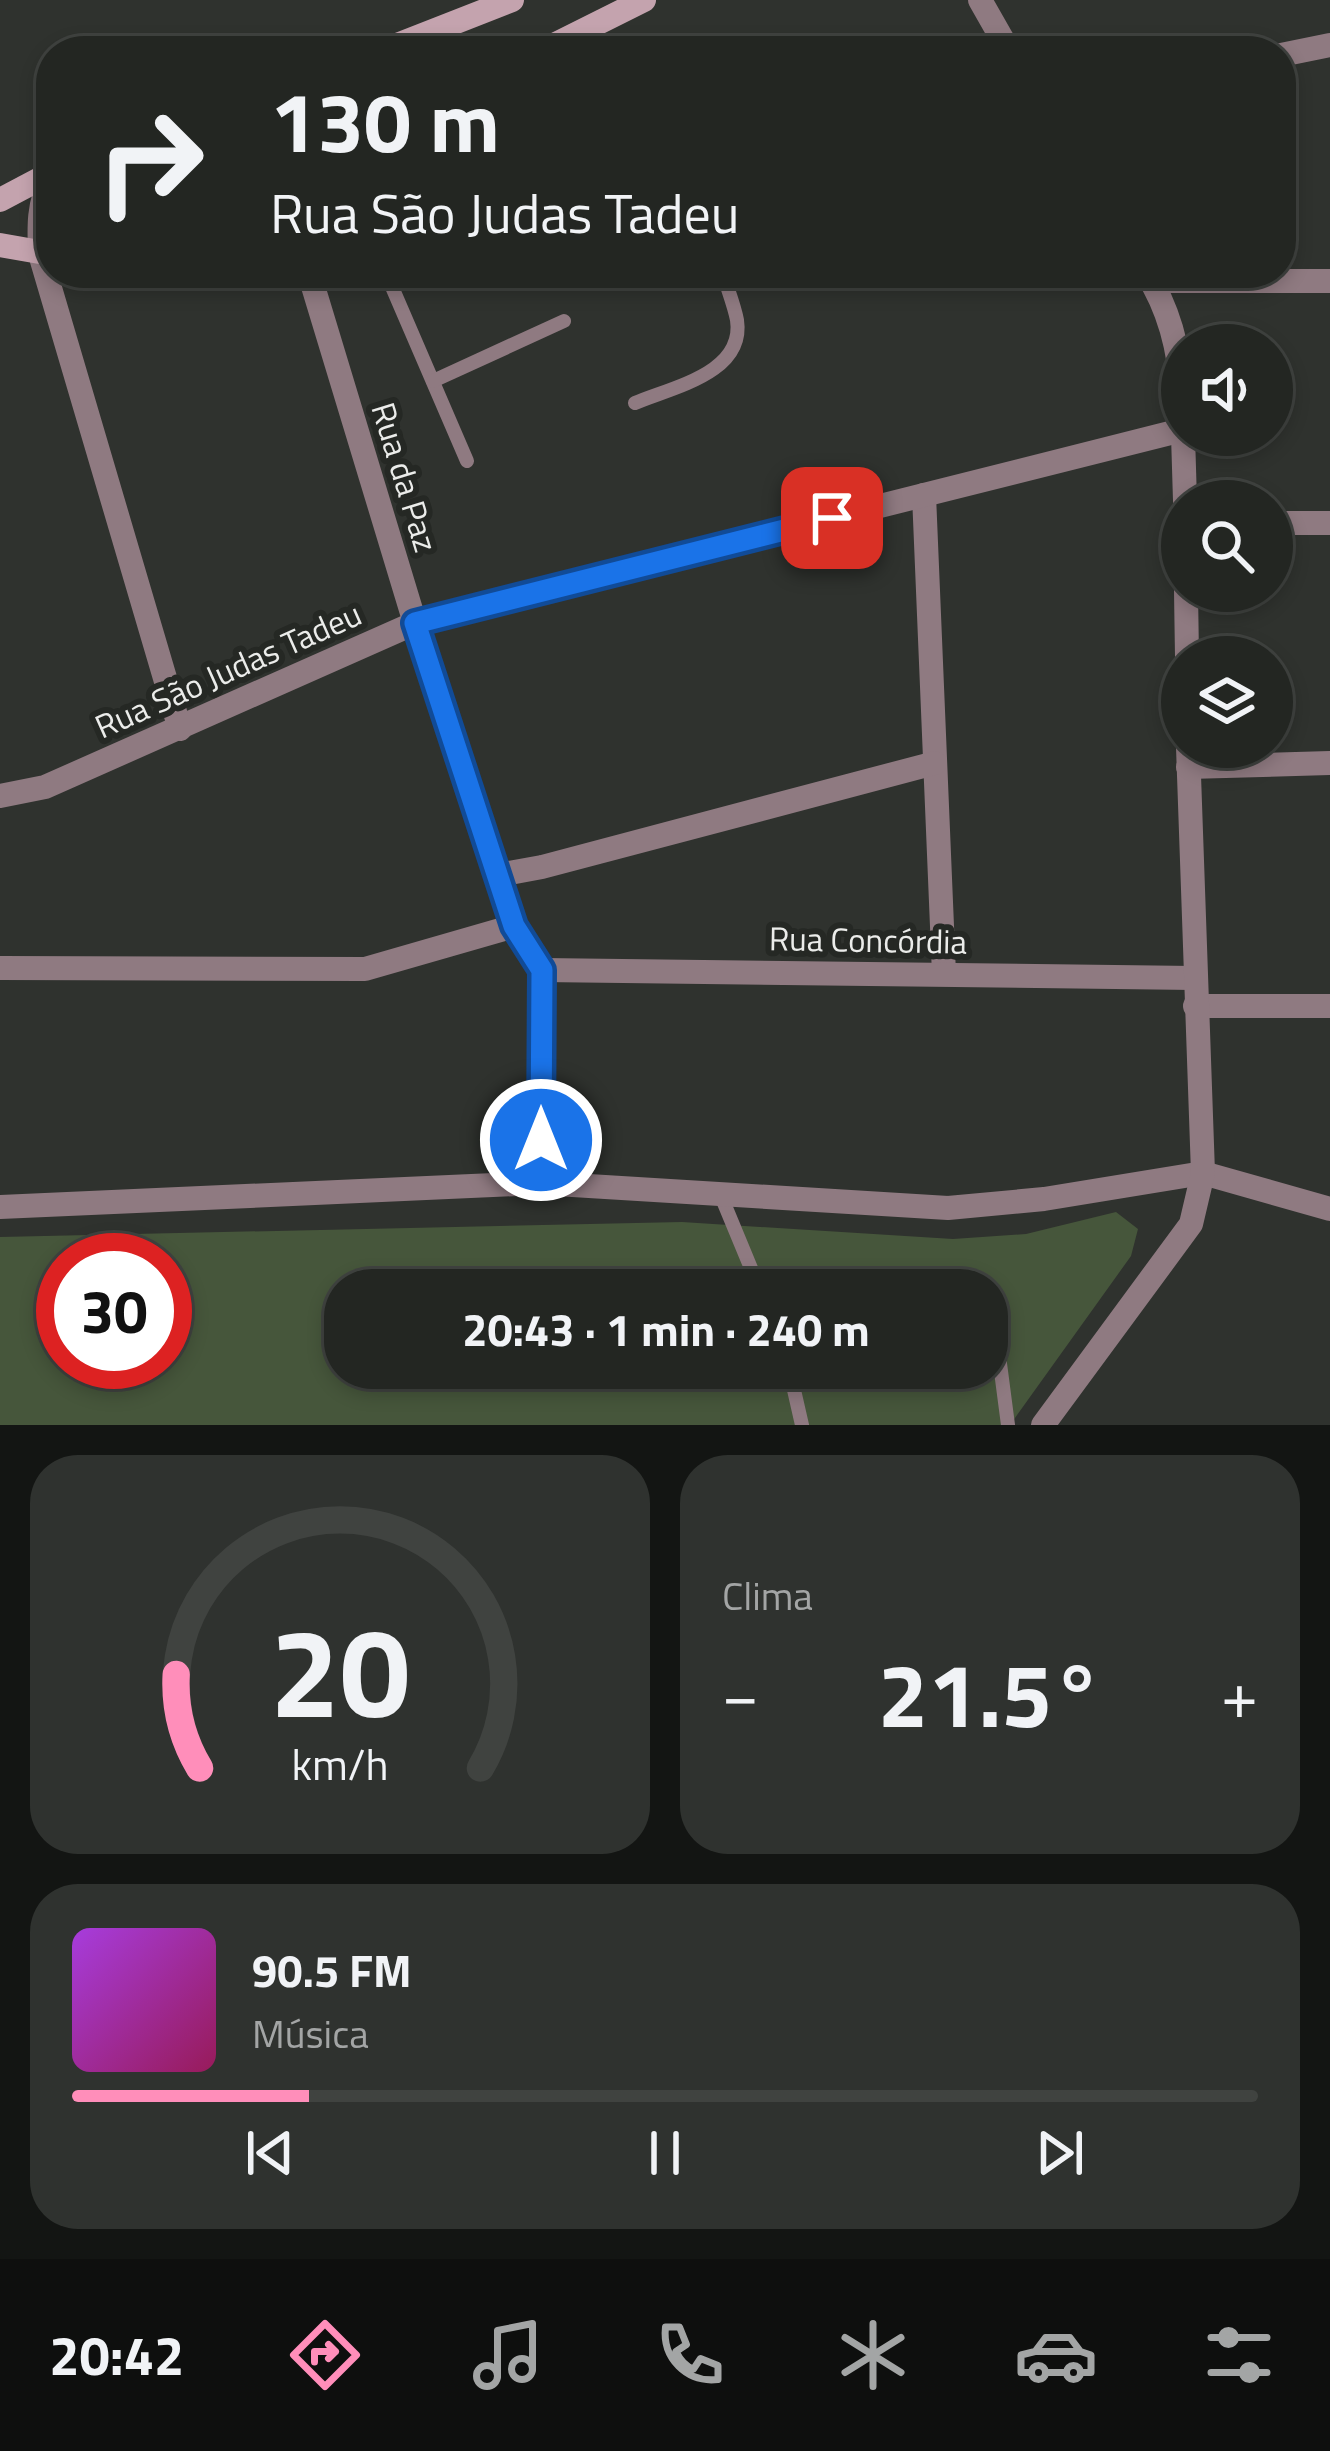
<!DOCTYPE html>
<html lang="pt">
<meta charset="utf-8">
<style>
:root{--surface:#232622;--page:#2f322f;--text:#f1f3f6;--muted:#a3a5a5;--line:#404340;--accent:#ff8eba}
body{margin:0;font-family:"Titillium Web",sans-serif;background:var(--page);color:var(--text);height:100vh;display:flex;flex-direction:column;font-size:45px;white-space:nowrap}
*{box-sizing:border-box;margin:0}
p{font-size:39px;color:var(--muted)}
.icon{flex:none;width:66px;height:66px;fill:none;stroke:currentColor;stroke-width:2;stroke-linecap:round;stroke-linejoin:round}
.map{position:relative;height:1425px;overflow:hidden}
.panel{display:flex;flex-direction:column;gap:30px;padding:30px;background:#131513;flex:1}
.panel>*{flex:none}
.top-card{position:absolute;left:36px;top:36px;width:1260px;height:252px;border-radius:48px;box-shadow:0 6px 18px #0003,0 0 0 3px var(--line);background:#232622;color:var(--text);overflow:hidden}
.controls{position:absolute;left:1161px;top:324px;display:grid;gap:24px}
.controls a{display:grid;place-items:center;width:132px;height:132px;border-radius:50%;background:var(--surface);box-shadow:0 6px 18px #0003,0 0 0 3px var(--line);font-size:60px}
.speed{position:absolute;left:36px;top:1233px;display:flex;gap:24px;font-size:60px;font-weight:700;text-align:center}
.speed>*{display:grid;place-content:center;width:156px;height:156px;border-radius:50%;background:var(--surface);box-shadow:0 6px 18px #0003,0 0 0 3px var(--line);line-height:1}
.speed .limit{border:18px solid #d22;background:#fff;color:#111}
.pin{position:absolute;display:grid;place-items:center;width:102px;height:102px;color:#fff;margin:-51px;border-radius:24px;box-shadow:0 6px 18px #0006}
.me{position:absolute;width:132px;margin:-66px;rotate:0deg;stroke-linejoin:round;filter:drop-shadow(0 0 9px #0008)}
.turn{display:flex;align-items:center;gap:42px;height:252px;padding:0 36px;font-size:54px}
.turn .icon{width:156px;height:156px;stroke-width:2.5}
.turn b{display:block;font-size:84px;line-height:102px}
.big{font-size:90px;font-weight:700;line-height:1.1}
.panel .widget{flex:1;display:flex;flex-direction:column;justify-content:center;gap:18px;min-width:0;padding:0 42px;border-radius:48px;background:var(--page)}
.panel .dial{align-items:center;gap:0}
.dial svg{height:312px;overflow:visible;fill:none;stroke:var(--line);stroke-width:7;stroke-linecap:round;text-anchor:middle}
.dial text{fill:var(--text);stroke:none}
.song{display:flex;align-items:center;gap:36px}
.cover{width:144px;height:144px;border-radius:18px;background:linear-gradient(135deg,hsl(280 70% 55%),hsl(330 70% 35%))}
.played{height:12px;border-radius:6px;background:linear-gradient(90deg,var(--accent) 20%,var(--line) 20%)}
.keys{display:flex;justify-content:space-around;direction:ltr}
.heat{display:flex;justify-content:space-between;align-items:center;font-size:66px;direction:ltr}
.panel .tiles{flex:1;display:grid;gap:30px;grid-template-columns:1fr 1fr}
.widget:last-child{grid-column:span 2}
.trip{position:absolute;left:324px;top:1269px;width:684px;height:120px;border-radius:48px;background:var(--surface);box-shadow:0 6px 18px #0003,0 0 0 3px var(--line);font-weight:700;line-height:120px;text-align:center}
.menu{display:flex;height:192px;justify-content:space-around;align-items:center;background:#0e0f0e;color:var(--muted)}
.menu .icon{width:84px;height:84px}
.menu .active{color:var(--accent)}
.menu b{font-size:54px;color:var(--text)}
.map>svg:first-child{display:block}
.green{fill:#46563b;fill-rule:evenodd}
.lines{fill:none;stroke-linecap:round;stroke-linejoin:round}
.service{stroke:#8f7a81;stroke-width:14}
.minor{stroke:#8f7a81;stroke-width:24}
.secondary{stroke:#c4a3ae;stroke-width:24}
.route-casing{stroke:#114b97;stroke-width:30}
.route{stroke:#1a73e8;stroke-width:21}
.labels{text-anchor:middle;stroke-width:12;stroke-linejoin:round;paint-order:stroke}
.street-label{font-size:33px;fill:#ebecea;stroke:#252824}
</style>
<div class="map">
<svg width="1330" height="1425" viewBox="0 0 1330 1425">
<rect width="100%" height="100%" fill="#2f322e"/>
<path class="green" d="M1116,1212L1138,1229L1131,1256L1010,1425H0V1237L682,1222L953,1239L1026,1234ZM63,1260H165V1362H63ZM345,1290H987V1368H345Z"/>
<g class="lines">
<g class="service">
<polyline points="386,273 467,461"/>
<polyline points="433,381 564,321"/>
<path d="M635,403C673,387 745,373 737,320C734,304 727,288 723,273"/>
<polyline points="719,1191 760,1290"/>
<polyline points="987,1356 999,1356 1008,1425"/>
<polyline points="789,1368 802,1425"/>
</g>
<g class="minor">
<polyline points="980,0 1009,51"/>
<polyline points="1281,55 1330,45"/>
<path d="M51,180C38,203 39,228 40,254L180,729"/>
<polyline points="309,273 415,623 514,926 542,970 540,1183"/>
<path d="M1146,273C1170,310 1180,353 1182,396"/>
<polyline points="1152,281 1330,281"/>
<polyline points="1183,435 1185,501"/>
<polyline points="924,495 944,974"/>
<polyline points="1272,523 1330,523"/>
<polyline points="1186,591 1187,657"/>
<polyline points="1188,767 1330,763"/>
<polyline points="0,796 45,787 415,623 1182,430"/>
<polyline points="498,875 542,867 935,763"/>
<polyline points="0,968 365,969 514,926"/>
<polyline points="542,970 1194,978"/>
<polyline points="1195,1006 1330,1006"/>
<polyline points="0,1207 540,1183 948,1208 1044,1199 1203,1173 1330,1209"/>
<polyline points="1043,1425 1191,1224 1203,1173 1188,747"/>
</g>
<g class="secondary">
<polyline points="382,51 512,0"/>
<polyline points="542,51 644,0"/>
<polyline points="0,200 51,173"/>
<polyline points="0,245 51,254"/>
</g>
</g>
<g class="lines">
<defs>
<polyline id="route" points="541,1140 542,970 514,926 415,623 832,518"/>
</defs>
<use href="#route" class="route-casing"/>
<use href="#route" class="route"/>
</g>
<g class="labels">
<g class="street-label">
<text transform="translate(405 477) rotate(73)" y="12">Rua da Paz</text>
<text transform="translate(228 670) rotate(-24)" y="12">Rua São Judas Tadeu</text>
<text transform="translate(868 940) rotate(1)" y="12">Rua Concórdia</text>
</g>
</g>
</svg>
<div class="controls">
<a><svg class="icon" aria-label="sound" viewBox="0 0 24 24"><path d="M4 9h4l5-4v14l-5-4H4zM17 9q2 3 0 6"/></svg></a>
<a><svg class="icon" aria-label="search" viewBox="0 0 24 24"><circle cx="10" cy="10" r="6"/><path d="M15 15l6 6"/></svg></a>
<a><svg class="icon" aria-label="layers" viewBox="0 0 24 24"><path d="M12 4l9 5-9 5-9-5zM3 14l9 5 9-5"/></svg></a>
</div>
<div class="speed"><div class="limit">30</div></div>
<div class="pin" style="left:832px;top:518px;background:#d93025"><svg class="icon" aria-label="arrive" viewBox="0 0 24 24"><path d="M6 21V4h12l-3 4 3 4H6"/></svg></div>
<svg class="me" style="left:541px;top:1140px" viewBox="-20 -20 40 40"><circle r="17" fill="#1a73e8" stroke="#fff" stroke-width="3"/><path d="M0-11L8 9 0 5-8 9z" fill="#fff"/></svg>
<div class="trip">20:43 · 1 min · 240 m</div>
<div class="top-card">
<div class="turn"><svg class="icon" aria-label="right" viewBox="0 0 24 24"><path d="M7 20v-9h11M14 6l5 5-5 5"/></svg><div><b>130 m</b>Rua São Judas Tadeu</div></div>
</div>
</div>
<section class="panel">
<div class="tiles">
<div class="widget dial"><svg viewBox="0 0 100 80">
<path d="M14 69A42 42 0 1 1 86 69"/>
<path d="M14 69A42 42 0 0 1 8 45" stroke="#ff8eba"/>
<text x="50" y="56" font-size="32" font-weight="700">20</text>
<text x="50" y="72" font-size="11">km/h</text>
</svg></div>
<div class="widget"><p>Clima</p>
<div class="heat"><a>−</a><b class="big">21.5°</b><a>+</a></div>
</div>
<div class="widget">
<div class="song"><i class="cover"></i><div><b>90.5 FM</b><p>Música</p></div></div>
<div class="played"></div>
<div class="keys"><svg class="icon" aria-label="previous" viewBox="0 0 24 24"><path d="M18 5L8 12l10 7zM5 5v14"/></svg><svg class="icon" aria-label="pause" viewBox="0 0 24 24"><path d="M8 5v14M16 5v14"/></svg><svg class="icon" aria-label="next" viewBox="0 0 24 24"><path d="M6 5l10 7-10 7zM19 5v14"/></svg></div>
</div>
</div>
</section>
<nav class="menu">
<b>20:42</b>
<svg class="icon active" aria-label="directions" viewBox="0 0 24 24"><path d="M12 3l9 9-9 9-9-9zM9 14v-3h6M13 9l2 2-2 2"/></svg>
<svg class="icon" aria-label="music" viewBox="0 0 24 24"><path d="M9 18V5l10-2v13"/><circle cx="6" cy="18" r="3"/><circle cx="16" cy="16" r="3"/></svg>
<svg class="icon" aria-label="phone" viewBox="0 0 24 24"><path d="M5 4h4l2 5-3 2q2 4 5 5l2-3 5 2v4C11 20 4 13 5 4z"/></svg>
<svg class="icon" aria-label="climate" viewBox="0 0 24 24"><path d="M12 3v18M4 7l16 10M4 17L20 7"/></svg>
<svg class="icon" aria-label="car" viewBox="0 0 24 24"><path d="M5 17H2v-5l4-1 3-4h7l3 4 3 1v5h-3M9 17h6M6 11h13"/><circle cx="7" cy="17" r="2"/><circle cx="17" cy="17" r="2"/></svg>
<svg class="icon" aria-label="filters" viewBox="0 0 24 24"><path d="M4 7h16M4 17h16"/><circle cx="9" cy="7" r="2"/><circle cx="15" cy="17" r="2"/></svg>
</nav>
